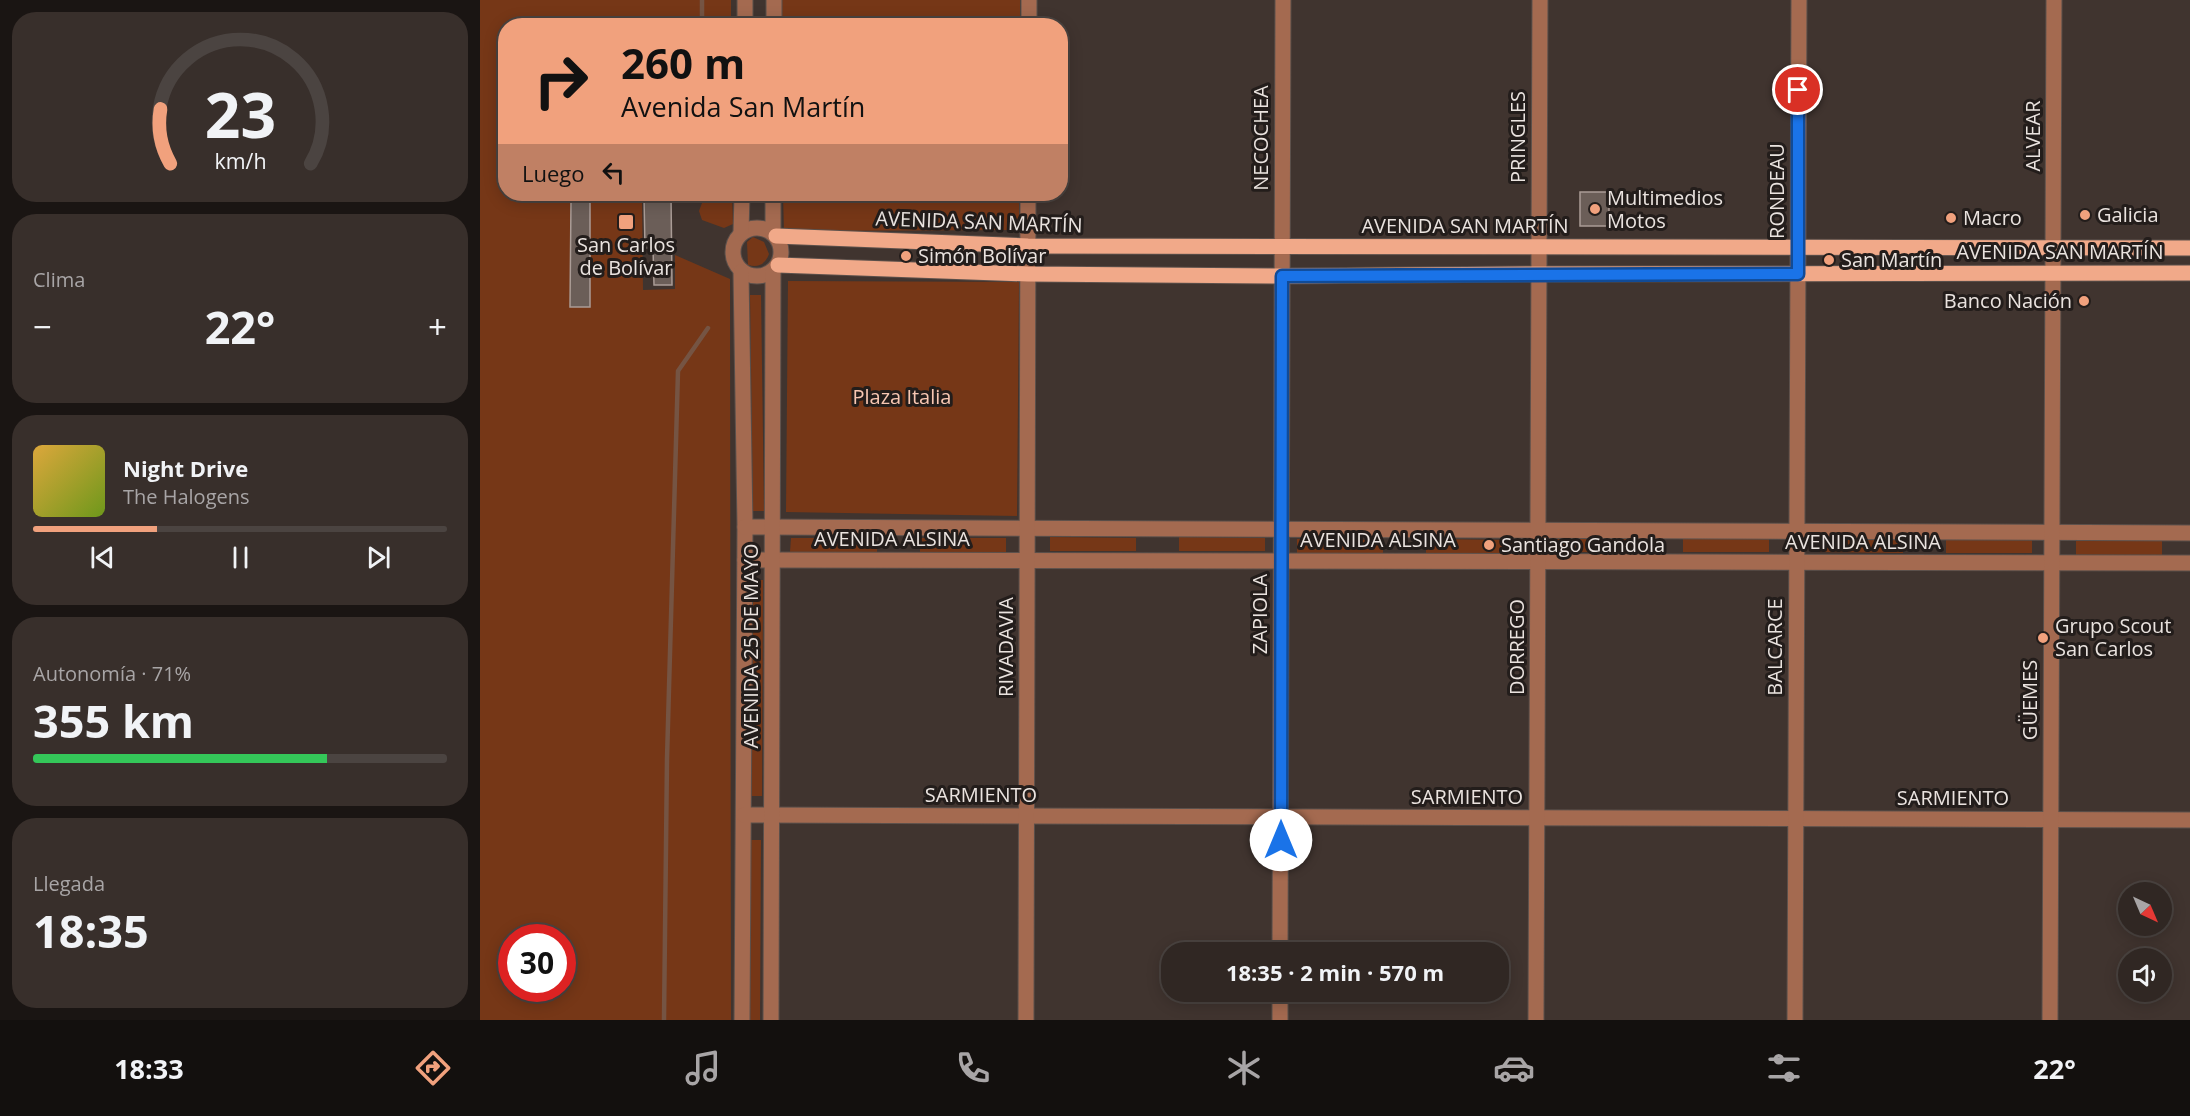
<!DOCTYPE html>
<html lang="es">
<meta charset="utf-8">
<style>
:root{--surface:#302723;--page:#382f2b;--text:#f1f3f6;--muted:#a8a5a6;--line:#4b4441;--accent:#f1a17d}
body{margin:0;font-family:"Open Sans",sans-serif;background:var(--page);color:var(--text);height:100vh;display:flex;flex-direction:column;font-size:22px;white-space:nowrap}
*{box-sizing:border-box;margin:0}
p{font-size:20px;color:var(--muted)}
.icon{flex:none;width:33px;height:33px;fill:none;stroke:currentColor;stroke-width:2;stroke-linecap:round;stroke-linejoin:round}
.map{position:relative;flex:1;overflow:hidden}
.sheet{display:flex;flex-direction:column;gap:12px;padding:12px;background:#1a1513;width:480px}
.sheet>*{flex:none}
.hud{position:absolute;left:18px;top:18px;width:570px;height:183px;border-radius:24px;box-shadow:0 3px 15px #0003,0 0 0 2px var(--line);background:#f1a17d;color:#111;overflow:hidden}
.needle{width:39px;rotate:136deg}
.tools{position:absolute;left:1638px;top:882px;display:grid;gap:12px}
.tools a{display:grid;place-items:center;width:54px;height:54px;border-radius:50%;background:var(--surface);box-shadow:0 3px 15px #0003,0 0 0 2px var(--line);font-size:30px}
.speed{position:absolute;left:18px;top:924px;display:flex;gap:12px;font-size:30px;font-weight:700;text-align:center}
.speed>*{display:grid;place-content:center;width:78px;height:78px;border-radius:50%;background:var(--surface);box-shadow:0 3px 15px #0003,0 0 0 2px var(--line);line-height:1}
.speed .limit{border:9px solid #d22;background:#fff;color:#111}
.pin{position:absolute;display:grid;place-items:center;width:51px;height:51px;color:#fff;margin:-26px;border:3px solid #fff;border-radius:50%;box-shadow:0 2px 6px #0007}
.me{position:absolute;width:66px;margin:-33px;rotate:0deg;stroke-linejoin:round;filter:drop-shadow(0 0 4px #0008)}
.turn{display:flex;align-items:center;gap:21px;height:126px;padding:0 24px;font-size:27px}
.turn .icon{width:78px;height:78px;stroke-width:2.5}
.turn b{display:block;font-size:42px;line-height:51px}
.then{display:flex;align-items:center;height:57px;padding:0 24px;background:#0003;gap:12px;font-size:22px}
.big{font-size:45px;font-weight:700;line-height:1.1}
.sheet .widget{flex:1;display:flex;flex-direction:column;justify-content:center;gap:9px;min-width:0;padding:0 21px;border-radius:24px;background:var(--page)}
.sheet .dial{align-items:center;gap:0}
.dial svg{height:156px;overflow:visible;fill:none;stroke:var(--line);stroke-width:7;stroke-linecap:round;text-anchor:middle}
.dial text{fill:var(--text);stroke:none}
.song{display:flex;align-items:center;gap:18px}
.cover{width:72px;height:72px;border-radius:9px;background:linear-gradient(135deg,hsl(40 70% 55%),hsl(80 70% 35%))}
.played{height:6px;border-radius:3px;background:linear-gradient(90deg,var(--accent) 30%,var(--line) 30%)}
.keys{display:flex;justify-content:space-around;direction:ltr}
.heat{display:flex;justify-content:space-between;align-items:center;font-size:33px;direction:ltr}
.charge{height:9px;border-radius:4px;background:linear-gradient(90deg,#34c759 71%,var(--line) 0)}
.trip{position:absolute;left:681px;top:942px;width:348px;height:60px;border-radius:24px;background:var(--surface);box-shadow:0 3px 15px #0003,0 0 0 2px var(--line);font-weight:700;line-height:60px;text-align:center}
.menu{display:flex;height:96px;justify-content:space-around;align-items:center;background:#13100e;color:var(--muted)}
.menu .icon{width:42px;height:42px}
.menu .active{color:var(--accent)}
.menu b{font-size:27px;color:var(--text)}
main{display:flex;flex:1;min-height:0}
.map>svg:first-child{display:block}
.green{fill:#763717;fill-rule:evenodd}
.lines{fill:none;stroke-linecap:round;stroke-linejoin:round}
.stream{stroke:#755443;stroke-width:4.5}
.building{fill:#6b5e58;stroke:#aa9c96;stroke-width:1.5}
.minor-casing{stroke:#5b504b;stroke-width:17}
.major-casing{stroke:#5b504b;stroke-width:17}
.minor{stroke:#a46a50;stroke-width:15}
.major{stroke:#f1a989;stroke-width:15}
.route-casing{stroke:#114b97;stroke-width:15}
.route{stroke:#1a73e8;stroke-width:10}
.poi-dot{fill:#f1a17d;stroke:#231d1b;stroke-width:2}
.labels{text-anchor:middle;stroke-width:6;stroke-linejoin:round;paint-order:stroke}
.street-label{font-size:20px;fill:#eae3df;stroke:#231d1b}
.poi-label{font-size:20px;fill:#eae3df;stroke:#231d1b;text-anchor:start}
.park-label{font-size:20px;fill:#f8c7b2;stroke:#231d1b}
</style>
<main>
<section class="sheet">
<div class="widget dial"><svg viewBox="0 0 100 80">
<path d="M14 69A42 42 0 1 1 86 69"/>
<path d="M14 69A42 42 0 0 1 9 41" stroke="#f1a17d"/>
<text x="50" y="56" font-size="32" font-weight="700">23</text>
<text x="50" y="72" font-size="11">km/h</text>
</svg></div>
<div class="widget"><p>Clima</p>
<div class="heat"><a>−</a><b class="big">22°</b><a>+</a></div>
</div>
<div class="widget">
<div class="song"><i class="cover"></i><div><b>Night Drive</b><p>The Halogens</p></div></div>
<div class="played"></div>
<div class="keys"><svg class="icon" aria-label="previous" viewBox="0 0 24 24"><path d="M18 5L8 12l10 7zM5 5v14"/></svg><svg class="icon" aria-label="pause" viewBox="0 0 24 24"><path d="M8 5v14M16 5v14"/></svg><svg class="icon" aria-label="next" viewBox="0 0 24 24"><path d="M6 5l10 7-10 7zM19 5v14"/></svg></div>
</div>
<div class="widget"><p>Autonomía · 71%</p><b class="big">355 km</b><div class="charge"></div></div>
<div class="widget"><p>Llegada</p><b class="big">18:35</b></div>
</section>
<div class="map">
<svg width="1710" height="1020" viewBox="0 0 1710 1020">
<rect width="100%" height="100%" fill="#40342f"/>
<g class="green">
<path d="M0,0H251V25L26,26V194H162L163,290L195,289V255L250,279L251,1020H0ZM32,938H82V988H32Z"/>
<rect x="300" y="0" width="240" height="25"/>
<polygon points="234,194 252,194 253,224 244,228 222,220 219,211 222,203"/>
<polygon points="303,194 539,194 539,230 304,231"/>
<path d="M273,237L284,242L289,254C285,264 279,268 268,265L267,242Z"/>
<polygon points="308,281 539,282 537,516 306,512"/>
<polygon points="270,295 281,295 284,511 273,511"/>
<polygon points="570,537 656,538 656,551 570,551"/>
<polygon points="699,537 785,538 785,551 699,551"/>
<polygon points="311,538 397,538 397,552 310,552"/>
<rect x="440" y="538" width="86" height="14"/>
<rect x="1074" y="538" width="86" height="14"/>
<rect x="1203" y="538" width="86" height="14"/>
<polygon points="817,539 903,540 903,553 817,553"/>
<polygon points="946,539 1032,540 1032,553 946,553"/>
<polygon points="1337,539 1423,539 1423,553 1337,552"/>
<rect x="1466" y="539" width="86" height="14"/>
<rect x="1596" y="541" width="86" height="14"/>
<polygon points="272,580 283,580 282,796 270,796"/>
<polygon points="270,840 281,840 280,1020 268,1020"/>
</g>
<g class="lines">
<g class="stream">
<polyline points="222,26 222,0"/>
<polyline points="184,1020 187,759 198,371 228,328"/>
</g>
</g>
<g class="building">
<rect x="1100" y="192" width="29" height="34"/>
<polygon points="174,194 191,194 192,285 174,285 173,248 165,248 164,197 174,197"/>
<polygon points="91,201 110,201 110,307 90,307"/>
</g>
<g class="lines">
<defs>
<g id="minor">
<polyline points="265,26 265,0"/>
<polyline points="294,26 294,0"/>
<polyline points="549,26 549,0"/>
<circle cx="277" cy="252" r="24"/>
<polyline points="261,233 262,194"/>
<polyline points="293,233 293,194"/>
<polyline points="261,272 265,527 262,1020"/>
<polyline points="265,527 1710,533"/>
<polyline points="265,560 1710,563"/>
<polyline points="264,815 1710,820"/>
<polyline points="800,952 803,0"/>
<polyline points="291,1020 293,271"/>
<polyline points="546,1020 548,194"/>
<polyline points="800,1020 800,992"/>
<polyline points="1056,1020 1060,0"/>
<polyline points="1315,1020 1319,0"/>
<polyline points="1570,1020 1574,0"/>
</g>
<g id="major">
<polyline points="296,236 548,246 1710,248"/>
<polyline points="298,265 548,274 802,276 1059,274 1710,273"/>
</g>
</defs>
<use href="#minor" class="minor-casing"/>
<use href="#major" class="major-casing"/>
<use href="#minor" class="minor"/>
<use href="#major" class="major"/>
</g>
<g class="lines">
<defs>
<polyline id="route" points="801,840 802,276 1318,274 1318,90"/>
</defs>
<use href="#route" class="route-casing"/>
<use href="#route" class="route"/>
</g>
<g class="poi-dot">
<circle cx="1115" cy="209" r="6"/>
<circle cx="1605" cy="215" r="6"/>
<circle cx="1471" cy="218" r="6"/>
<rect x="138" y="214" width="16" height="16" rx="3"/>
<circle cx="426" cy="256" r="6"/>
<circle cx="1349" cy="260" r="6"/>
<circle cx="1604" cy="301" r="6"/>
<circle cx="1009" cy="545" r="6"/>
<circle cx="1563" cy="638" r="6"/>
</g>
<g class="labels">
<g class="street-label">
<text transform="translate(1553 136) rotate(-90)" y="7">ALVEAR</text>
<text transform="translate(1038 137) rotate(-90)" y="7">PRINGLES</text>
<text transform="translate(781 138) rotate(-90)" y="7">NECOCHEA</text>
<text transform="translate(1297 191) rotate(-90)" y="7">RONDEAU</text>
<text transform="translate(499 222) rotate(2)" y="7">AVENIDA SAN MARTÍN</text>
<text x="985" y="233">AVENIDA SAN MARTÍN</text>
<text x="1580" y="259">AVENIDA SAN MARTÍN</text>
<text x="412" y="546">AVENIDA ALSINA</text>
<text x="898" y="547">AVENIDA ALSINA</text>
<text x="1383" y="549">AVENIDA ALSINA</text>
<text transform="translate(780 614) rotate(-90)" y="7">ZAPIOLA</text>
<text transform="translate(271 646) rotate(-90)" y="7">AVENIDA 25 DE MAYO</text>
<text transform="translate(526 647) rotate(-90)" y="7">RIVADAVIA</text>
<text transform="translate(1037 647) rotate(-90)" y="7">DORREGO</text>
<text transform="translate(1295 647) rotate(-90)" y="7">BALCARCE</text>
<text transform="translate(1550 700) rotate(-90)" y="7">GÜEMES</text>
<text x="501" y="802">SARMIENTO</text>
<text x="987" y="804">SARMIENTO</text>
<text x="1473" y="805">SARMIENTO</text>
</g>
<g class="poi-label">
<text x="1127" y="205">Multimedios<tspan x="1127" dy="23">Motos</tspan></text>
<text x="1617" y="222">Galicia</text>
<text x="1483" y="225">Macro</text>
<text x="146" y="252" text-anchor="middle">San Carlos<tspan x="146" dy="23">de Bolívar</tspan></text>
<text x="438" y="263">Simón Bolívar</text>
<text x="1361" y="267">San Martín</text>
<text x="1592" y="308" text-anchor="end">Banco Nación</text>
<text x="1021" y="552">Santiago Gandola</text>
<text x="1575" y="633">Grupo Scout<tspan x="1575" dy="23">San Carlos</tspan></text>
</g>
<g class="park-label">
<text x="422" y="404">Plaza Italia</text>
</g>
</g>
</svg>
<div class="tools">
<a><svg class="needle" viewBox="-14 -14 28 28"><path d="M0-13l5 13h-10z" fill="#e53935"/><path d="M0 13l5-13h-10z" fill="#a8a5a6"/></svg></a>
<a><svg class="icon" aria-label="sound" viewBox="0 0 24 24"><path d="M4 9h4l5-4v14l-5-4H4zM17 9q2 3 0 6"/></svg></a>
</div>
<div class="speed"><div class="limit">30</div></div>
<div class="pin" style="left:1318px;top:90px;background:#d93025"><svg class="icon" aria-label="arrive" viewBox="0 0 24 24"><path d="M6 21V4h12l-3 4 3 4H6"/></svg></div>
<svg class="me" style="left:801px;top:840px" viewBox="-20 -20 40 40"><circle r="19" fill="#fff"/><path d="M0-13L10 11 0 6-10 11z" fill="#1a73e8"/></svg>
<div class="trip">18:35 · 2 min · 570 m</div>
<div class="hud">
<div class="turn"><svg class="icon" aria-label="right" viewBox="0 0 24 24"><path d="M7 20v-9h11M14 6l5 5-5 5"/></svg><div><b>260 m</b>Avenida San Martín</div></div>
<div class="then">Luego<svg class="icon" aria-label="left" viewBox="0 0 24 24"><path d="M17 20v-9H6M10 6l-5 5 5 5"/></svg></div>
</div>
</div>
</main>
<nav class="menu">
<b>18:33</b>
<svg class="icon active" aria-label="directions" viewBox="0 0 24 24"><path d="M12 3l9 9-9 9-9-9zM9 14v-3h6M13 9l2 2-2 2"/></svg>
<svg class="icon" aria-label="music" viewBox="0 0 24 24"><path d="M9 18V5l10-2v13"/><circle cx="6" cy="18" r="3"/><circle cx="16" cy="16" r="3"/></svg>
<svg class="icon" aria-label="phone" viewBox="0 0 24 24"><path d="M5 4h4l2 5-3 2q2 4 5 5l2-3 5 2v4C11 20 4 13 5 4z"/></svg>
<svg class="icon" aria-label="climate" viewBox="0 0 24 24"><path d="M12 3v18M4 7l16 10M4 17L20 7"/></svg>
<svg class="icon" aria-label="car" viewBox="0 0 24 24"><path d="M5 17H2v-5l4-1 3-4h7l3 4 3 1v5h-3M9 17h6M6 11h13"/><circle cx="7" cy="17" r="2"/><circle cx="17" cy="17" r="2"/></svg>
<svg class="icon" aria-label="filters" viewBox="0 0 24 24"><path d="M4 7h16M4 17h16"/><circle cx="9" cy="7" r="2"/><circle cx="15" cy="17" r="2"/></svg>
<b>22°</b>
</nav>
